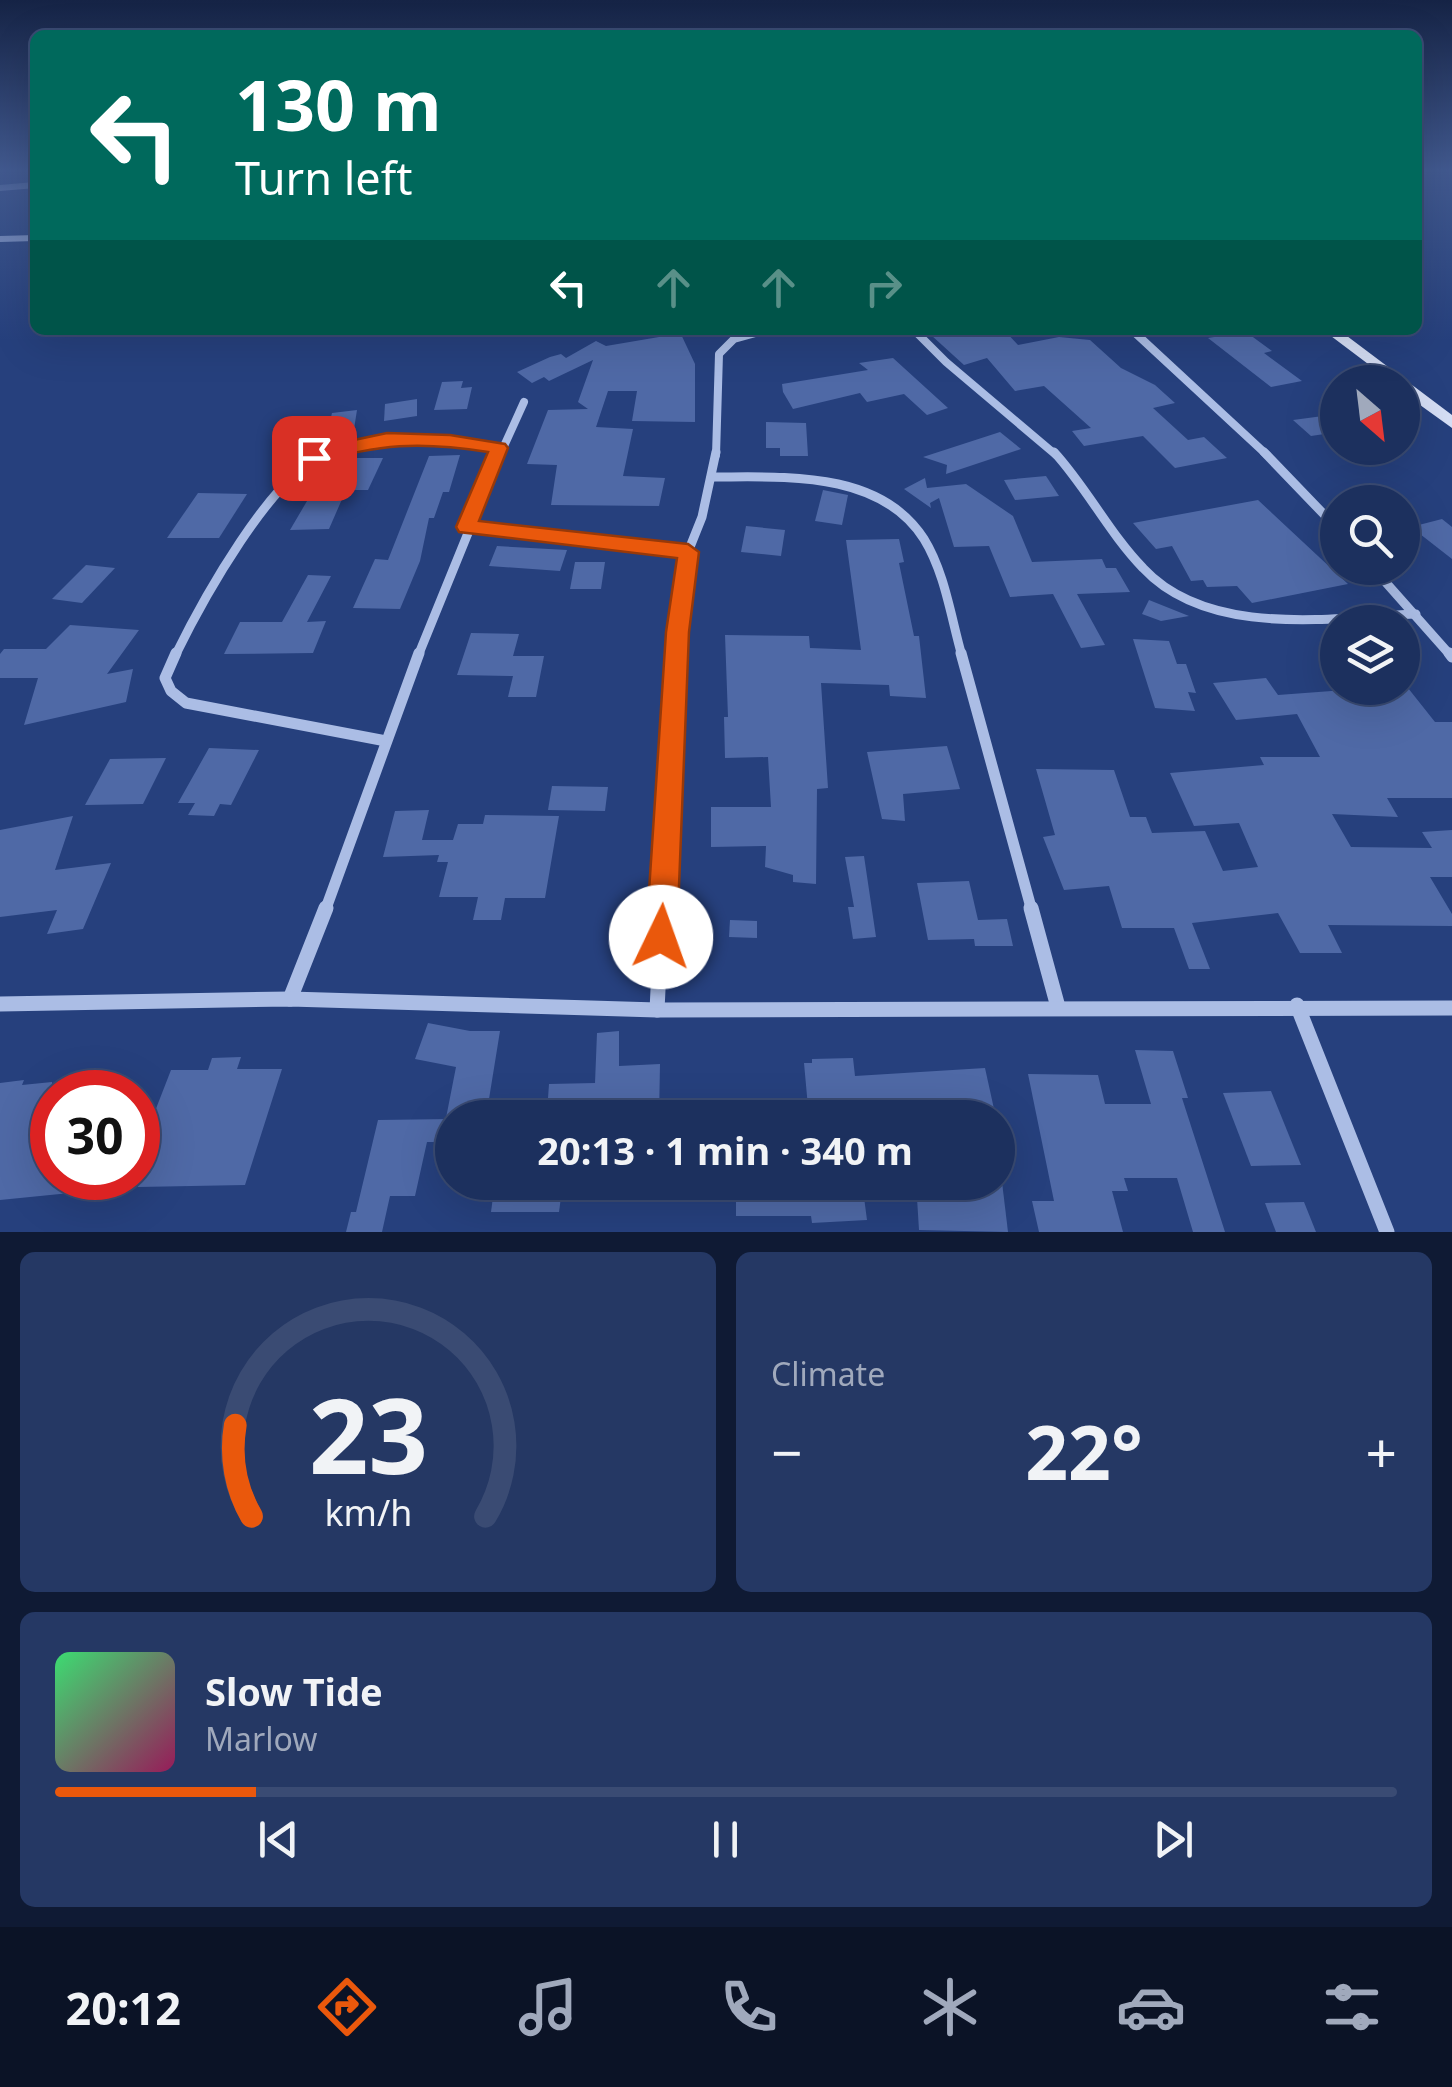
<!DOCTYPE html>
<meta charset="utf-8">
<style>
:root{--surface:#1c305e;--page:#253864;--text:#f1f3f6;--muted:#a0a9bc;--line:#3a4b73;--accent:#ea580c}
body{margin:0;font-family:"Noto Sans",sans-serif;background:var(--page);color:var(--text);height:100vh;display:flex;flex-direction:column;font-size:38px;white-space:nowrap}
*{box-sizing:border-box;margin:0}
p{font-size:32px;color:var(--muted)}
.icon{flex:none;width:55px;height:55px;fill:none;stroke:currentColor;stroke-width:2;stroke-linecap:round;stroke-linejoin:round}
.map{position:relative;height:1232px;overflow:hidden}
.panel{display:flex;flex-direction:column;gap:20px;padding:20px;background:#0f1a34;flex:1}
.panel>*{flex:none}
.banner{position:absolute;left:30px;top:30px;width:1392px;height:305px;border-radius:15px;box-shadow:0 10px 40px #0002,0 0 0 2px var(--line);background:#00695c;color:#fff;overflow:hidden}
.needle{width:65px;rotate:152deg}
.tools{position:absolute;left:1320px;top:365px;display:grid;gap:20px}
.tools a{display:grid;place-items:center;width:100px;height:100px;border-radius:50%;background:var(--surface);box-shadow:0 10px 40px #0002,0 0 0 2px var(--line);font-size:50px}
.speed{position:absolute;left:30px;top:1070px;display:flex;gap:20px;font-size:50px;font-weight:700;text-align:center}
.speed>*{display:grid;place-content:center;width:130px;height:130px;border-radius:50%;background:var(--surface);box-shadow:0 10px 40px #0002,0 0 0 2px var(--line);line-height:1}
.speed .limit{border:15px solid #d22;background:#fff;color:#111}
.pin{position:absolute;display:grid;place-items:center;width:85px;height:85px;color:#fff;margin:-42px;border-radius:20px;box-shadow:0 5px 15px #0006}
.me{position:absolute;width:110px;margin:-55px;rotate:3deg;stroke-linejoin:round;filter:drop-shadow(0 0 8px #0008)}
.turn{display:flex;align-items:center;gap:35px;height:210px;padding:0 40px;font-size:45px}
.turn .icon{width:130px;height:130px;stroke-width:2.5}
.turn b{display:block;font-size:70px;line-height:85px}
.lanes{display:flex;align-items:center;height:95px;padding:0 40px;background:#0003;justify-content:center;gap:50px;direction:ltr}
.lanes .off{opacity:.35}
.big{font-size:75px;font-weight:700;line-height:1.1}
.panel .widget{flex:1;display:flex;flex-direction:column;justify-content:center;gap:15px;min-width:0;padding:0 35px;border-radius:15px;background:var(--page)}
.panel .dial{align-items:center;gap:0}
.dial svg{height:260px;overflow:visible;fill:none;stroke:var(--line);stroke-width:7;stroke-linecap:round;text-anchor:middle}
.dial text{fill:var(--text);stroke:none}
.song{display:flex;align-items:center;gap:30px}
.cover{width:120px;height:120px;border-radius:15px;background:linear-gradient(135deg,hsl(140 70% 55%),hsl(330 70% 35%))}
.played{height:10px;border-radius:5px;background:linear-gradient(90deg,var(--accent) 15%,var(--line) 15%)}
.keys{display:flex;justify-content:space-around;direction:ltr}
.heat{display:flex;justify-content:space-between;align-items:center;font-size:55px;direction:ltr}
.panel .tiles{flex:1;display:grid;gap:20px;grid-template-columns:1fr 1fr}
.widget:last-child{grid-column:span 2}
.trip{position:absolute;left:435px;top:1100px;width:580px;height:100px;border-radius:50px;background:var(--surface);box-shadow:0 10px 40px #0002,0 0 0 2px var(--line);font-weight:700;line-height:100px;text-align:center}
.menu{display:flex;height:160px;justify-content:space-around;align-items:center;background:#0b1326;color:var(--muted)}
.menu .icon{width:70px;height:70px}
.menu .current{color:var(--accent)}
.menu b{font-size:45px;color:var(--text)}
.map>svg:first-child{display:block}
.building{fill:#4f69a6}
.lines{fill:none;stroke-linecap:round;stroke-linejoin:round}
.minor-far4{stroke:#abbde5;stroke-width:6}
.minor-far3{stroke:#abbde5;stroke-width:8}
.minor-far2{stroke:#abbde5;stroke-width:9}
.minor-far1{stroke:#abbde5;stroke-width:11}
.minor{stroke:#abbde5;stroke-width:15}
.secondary{fill:#d5def5;fill-rule:evenodd}
.route{fill:#ea580c;stroke:#983908;stroke-width:2.5}
</style>
<div class="map">
<svg width="1452" height="1232" viewBox="0 0 1452 1232">
<rect width="100%" height="100%" fill="#26407d"/>
<g class="building">
<polygon points="656,330 679,330 695,364 695,422 632,421 637,391 608,391 596,427 633,429 623,476 665,478 659,506 551,505 557,465 527,464 548,410 588,409 578,402 593,360 549,381 544,377 532,383 517,372 550,357 561,354 566,358 596,341 606,346 659,337"/>
<polygon points="964,330 1004,330 1018,345 1059,337 1090,340 1121,368 1155,385 1175,403 1153,408 1188,440 1204,437 1227,458 1175,468 1143,436 1084,446 1072,431 1091,428 1044,386 1015,391 987,358 964,365 931,335"/>
<polygon points="1246,332 1272,351 1264,353 1302,381 1271,387 1208,338"/>
<polygon points="893,358 948,408 927,415 904,394 867,402 860,393 793,409 783,392 782,384 868,370 859,363"/>
<polygon points="463,381 461,388 472,387 467,409 434,410 442,382"/>
<polygon points="417,399 417,416 384,421 385,404"/>
<polygon points="357,410 354,429 328,430 332,413"/>
<polygon points="1338,414 1338,432 1311,436 1293,420"/>
<polygon points="766,422 806,423 808,456 780,456 780,448 766,448"/>
<polygon points="1000,432 1021,449 946,474 947,465 923,457"/>
<polygon points="460,455 449,492 443,492 434,518 429,518 420,561 400,609 353,608 375,559 388,560 429,456"/>
<polygon points="352,458 383,458 368,490 346,490 329,529 290,530 327,467 348,467"/>
<polygon points="1046,476 1059,496 1015,500 1004,480"/>
<polygon points="925,478 927,488 966,484 1013,516 1032,562 1102,559 1106,568 1116,568 1130,592 1077,594 1105,645 1081,648 1053,594 1010,597 989,546 954,547 939,498 930,503 931,508 904,489"/>
<polygon points="823,490 848,495 842,525 815,521"/>
<polygon points="198,493 247,494 219,538 167,538"/>
<polygon points="1258,500 1348,584 1252,603 1237,586 1207,587 1203,580 1191,581 1172,546 1156,549 1133,523"/>
<polygon points="1442,519 1452,527 1452,559 1411,527"/>
<polygon points="746,526 785,530 781,556 741,552"/>
<polygon points="899,539 904,562 899,563 914,636 919,636 926,698 890,696 889,685 821,683 828,788 817,789 816,884 793,882 793,875 765,867 766,846 711,847 711,807 771,807 768,757 725,758 724,717 728,717 725,635 809,636 810,648 861,650 846,540"/>
<polygon points="497,546 567,550 560,571 489,566"/>
<polygon points="575,562 605,562 601,589 570,589"/>
<polygon points="86,565 115,568 82,603 52,599"/>
<polygon points="308,575 331,576 307,622 326,621 313,653 224,654 240,622 282,622"/>
<polygon points="1149,600 1189,616 1161,621 1142,614"/>
<polygon points="70,625 139,630 107,674 133,669 126,702 24,725 38,678 0,678 0,654 4,649 46,649"/>
<polygon points="471,633 519,634 513,656 544,656 536,697 508,697 513,676 457,675"/>
<polygon points="1133,639 1169,641 1177,664 1186,664 1196,693 1188,692 1195,711 1155,708"/>
<polygon points="1266,678 1278,695 1345,690 1343,688 1408,688 1435,722 1452,722 1452,798 1387,798 1398,817 1332,814 1351,847 1432,848 1422,832 1452,830 1452,877 1430,877 1452,914 1452,926 1328,925 1342,953 1300,953 1278,913 1192,923 1210,969 1189,969 1174,928 1122,928 1109,886 1064,890 1043,837 1055,835 1036,769 1114,770 1130,817 1146,817 1152,833 1205,831 1223,871 1258,867 1239,823 1194,826 1170,773 1264,765 1260,757 1320,757 1297,714 1236,720 1213,683"/>
<polygon points="947,746 960,789 903,794 905,821 882,819 867,752"/>
<polygon points="209,748 259,750 231,805 220,804 214,816 188,815 195,803 178,803"/>
<polygon points="166,758 143,804 85,805 110,759"/>
<polygon points="552,786 608,787 605,811 548,810"/>
<polygon points="429,810 422,840 453,840 458,824 483,824 485,815 559,816 545,898 505,898 501,920 473,920 478,897 439,897 448,862 437,862 439,855 383,857 395,811"/>
<polygon points="73,816 55,870 111,863 83,929 47,934 57,910 0,917 0,830"/>
<polygon points="864,856 876,937 853,939 848,907 854,907 845,857"/>
<polygon points="969,881 978,920 1007,919 1013,946 975,946 974,939 928,940 917,883"/>
<polygon points="730,920 757,921 757,938 729,937"/>
<polygon points="428,1023 470,1031 500,1031 489,1099 548,1098 549,1084 595,1083 597,1033 619,1031 619,1066 660,1064 659,1118 446,1118 456,1067 415,1059"/>
<polygon points="1135,1050 1173,1051 1188,1098 1182,1098 1225,1232 1193,1232 1177,1178 1124,1178 1128,1191 1112,1191 1123,1232 1039,1232 1032,1201 1054,1201 1028,1074 1098,1075 1105,1104 1151,1104"/>
<polygon points="241,1057 237,1069 282,1069 245,1185 138,1187 138,1155 171,1070 208,1070 212,1058"/>
<polygon points="853,1058 855,1076 985,1068 996,1118 809,1118 804,1063 812,1063 812,1059"/>
<polygon points="120,1075 113,1092 61,1092 61,1081"/>
<polygon points="24,1080 22,1085 52,1082 52,1178 109,1178 110,1189 0,1200 0,1083"/>
<polygon points="1271,1091 1301,1165 1251,1166 1223,1093"/>
<polygon points="739,1102 785,1103 785,1118 739,1118"/>
<polygon points="452,1119 452,1142 427,1142 415,1196 390,1196 382,1232 346,1232 351,1212 356,1212 378,1120"/>
<polygon points="495,1182 563,1182 559,1212 491,1212"/>
<polygon points="736,1182 862,1182 867,1220 812,1223 811,1216 736,1216"/>
<polygon points="916,1182 1002,1182 1008,1232 919,1230"/>
<polygon points="1304,1202 1316,1232 1276,1232 1265,1203"/>
</g>
<g class="lines">
<g class="minor-far4">
<polyline points="0,188 35,185"/>
<polyline points="0,239 35,238"/>
</g>
<g class="minor-far3">
<polyline points="914,330 946,362 1056,455"/>
<polyline points="1132,330 1267,455"/>
<path d="M321,455C378,431 439,438 499,448"/>
<polyline points="500,455 524,402"/>
<polyline points="716,455 719,354 734,339 766,330"/>
</g>
<g class="minor-far2">
<path d="M1054,452C1087,488 1109,533 1143,568C1208,638 1330,618 1416,614"/>
<polyline points="1264,452 1338,529"/>
<path d="M713,477C784,477 880,470 924,539C945,573 951,618 962,656"/>
<polyline points="467,527 688,552"/>
<polyline points="1373,568 1451,656"/>
<path d="M175,656C202,601 271,475 327,452"/>
<polyline points="418,656 501,452"/>
<polyline points="676,656 688,552 702,517 716,452"/>
</g>
<g class="minor-far1">
<polyline points="176,653 165,678 171,691 186,703 386,741"/>
<polyline points="961,653 1032,911"/>
<polyline points="1449,653 1452,657"/>
<polyline points="325,911 419,653"/>
<polyline points="662,911 676,653"/>
</g>
<g class="minor">
<polyline points="1031,908 1058,1007"/>
<polyline points="290,999 326,908"/>
<polyline points="0,1004 290,999 657,1010 1452,1008"/>
<polyline points="1297,1005 1387,1232"/>
<polyline points="657,1010 662,908"/>
</g>
<polygon class="secondary" points="1323,330 1339,330 1452,415 1452,428 1402,392 1402,382 1392,382"/>
</g>
<linearGradient id="sky" x2="0" y2="1"><stop stop-color="#152345"/><stop offset="0.5" stop-color="#41598f"/><stop offset="1" stop-color="#41598f" stop-opacity="0"/></linearGradient>
<rect width="1452" height="341" fill="url(#sky)"/>
<path class="route" d="M387,433L450,435L505,444L508,448L479,521L688,544L699,552L689,632L677,937L672,948L661,952L650,948L646,937L666,632L677,558L459,532L456,527L488,452C419,441 379,444 314,463L304,458L321,447Z"/>
</svg>
<div class="tools">
<a><svg class="needle" viewBox="-14 -14 28 28"><path d="M0-13l5 13h-10z" fill="#e53935"/><path d="M0 13l5-13h-10z" fill="#a0a9bc"/></svg></a>
<a><svg class="icon" aria-label="search" viewBox="0 0 24 24"><circle cx="10" cy="10" r="6"/><path d="M15 15l6 6"/></svg></a>
<a><svg class="icon" aria-label="layers" viewBox="0 0 24 24"><path d="M12 4l9 5-9 5-9-5zM3 14l9 5 9-5"/></svg></a>
</div>
<div class="speed"><div class="limit">30</div></div>
<div class="pin" style="left:314px;top:458px;background:#d93025"><svg class="icon" aria-label="arrive" viewBox="0 0 24 24"><path d="M6 21V4h12l-3 4 3 4H6"/></svg></div>
<svg class="me" style="left:661px;top:937px" viewBox="-20 -20 40 40"><circle r="19" fill="#fff"/><path d="M0-13L10 11 0 6-10 11z" fill="#ea580c"/></svg>
<div class="trip">20:13 · 1 min · 340 m</div>
<div class="banner">
<div class="turn"><svg class="icon" aria-label="left" viewBox="0 0 24 24"><path d="M17 20v-9H6M10 6l-5 5 5 5"/></svg><div><b>130 m</b>Turn left</div></div>
<div class="lanes"><svg class="icon" aria-label="left" viewBox="0 0 24 24"><path d="M17 20v-9H6M10 6l-5 5 5 5"/></svg><svg class="icon off" aria-label="ahead" viewBox="0 0 24 24"><path d="M12 20V5M6 11l6-6 6 6"/></svg><svg class="icon off" aria-label="ahead" viewBox="0 0 24 24"><path d="M12 20V5M6 11l6-6 6 6"/></svg><svg class="icon off" aria-label="right" viewBox="0 0 24 24"><path d="M7 20v-9h11M14 6l5 5-5 5"/></svg></div>
</div>
</div>
<section class="panel">
<div class="tiles">
<div class="widget dial"><svg viewBox="0 0 100 80">
<path d="M14 69A42 42 0 1 1 86 69"/>
<path d="M14 69A42 42 0 0 1 9 41" stroke="#ea580c"/>
<text x="50" y="56" font-size="32" font-weight="700">23</text>
<text x="50" y="72" font-size="11">km/h</text>
</svg></div>
<div class="widget"><p>Climate</p>
<div class="heat"><a>−</a><b class="big">22°</b><a>+</a></div>
</div>
<div class="widget">
<div class="song"><i class="cover"></i><div><b>Slow Tide</b><p>Marlow</p></div></div>
<div class="played"></div>
<div class="keys"><svg class="icon" aria-label="previous" viewBox="0 0 24 24"><path d="M18 5L8 12l10 7zM5 5v14"/></svg><svg class="icon" aria-label="pause" viewBox="0 0 24 24"><path d="M8 5v14M16 5v14"/></svg><svg class="icon" aria-label="next" viewBox="0 0 24 24"><path d="M6 5l10 7-10 7zM19 5v14"/></svg></div>
</div>
</div>
</section>
<nav class="menu">
<b>20:12</b>
<svg class="icon current" aria-label="directions" viewBox="0 0 24 24"><path d="M12 3l9 9-9 9-9-9zM9 14v-3h6M13 9l2 2-2 2"/></svg>
<svg class="icon" aria-label="music" viewBox="0 0 24 24"><path d="M9 18V5l10-2v13"/><circle cx="6" cy="18" r="3"/><circle cx="16" cy="16" r="3"/></svg>
<svg class="icon" aria-label="phone" viewBox="0 0 24 24"><path d="M5 4h4l2 5-3 2q2 4 5 5l2-3 5 2v4C11 20 4 13 5 4z"/></svg>
<svg class="icon" aria-label="climate" viewBox="0 0 24 24"><path d="M12 3v18M4 7l16 10M4 17L20 7"/></svg>
<svg class="icon" aria-label="car" viewBox="0 0 24 24"><path d="M5 17H2v-5l4-1 3-4h7l3 4 3 1v5h-3M9 17h6M6 11h13"/><circle cx="7" cy="17" r="2"/><circle cx="17" cy="17" r="2"/></svg>
<svg class="icon" aria-label="filters" viewBox="0 0 24 24"><path d="M4 7h16M4 17h16"/><circle cx="9" cy="7" r="2"/><circle cx="15" cy="17" r="2"/></svg>
</nav>
